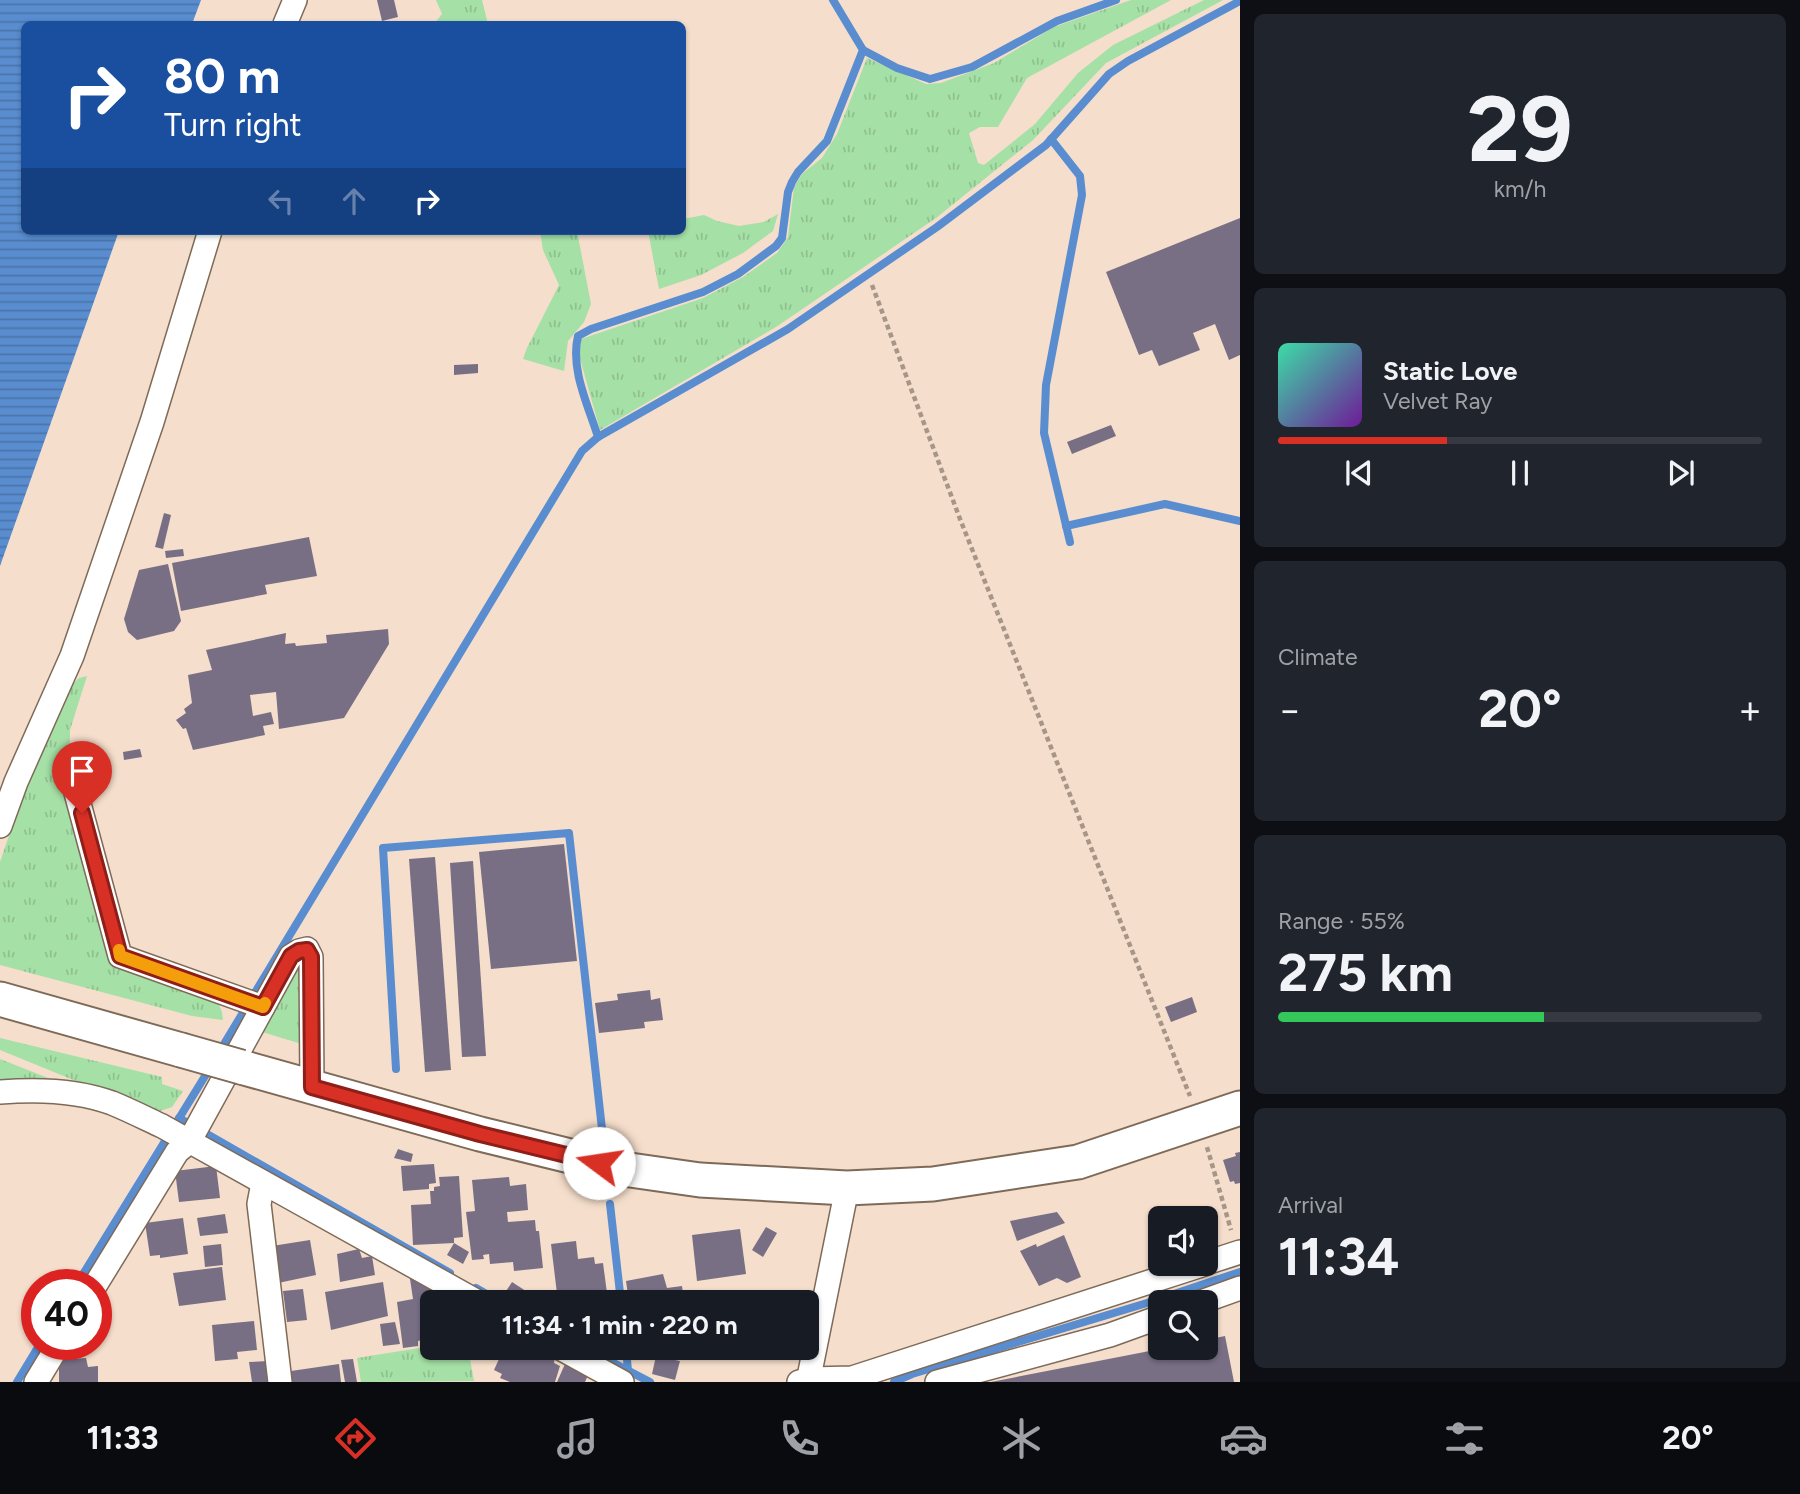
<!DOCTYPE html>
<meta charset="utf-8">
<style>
:root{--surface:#171b24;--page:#20242c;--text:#f1f3f6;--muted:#9ea1a6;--line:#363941;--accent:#d93025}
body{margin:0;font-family:Figtree,sans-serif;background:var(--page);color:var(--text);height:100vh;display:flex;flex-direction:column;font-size:26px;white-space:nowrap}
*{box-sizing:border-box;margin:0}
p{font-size:23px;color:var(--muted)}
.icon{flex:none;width:38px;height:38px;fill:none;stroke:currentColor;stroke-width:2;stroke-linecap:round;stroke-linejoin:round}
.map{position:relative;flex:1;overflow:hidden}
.details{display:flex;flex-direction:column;gap:14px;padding:14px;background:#0d0f14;width:560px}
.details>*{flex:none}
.banner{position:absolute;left:21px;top:21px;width:665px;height:214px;border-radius:10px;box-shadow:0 2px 5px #0004;background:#1a4fa0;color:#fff;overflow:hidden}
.buttons{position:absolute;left:1148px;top:1206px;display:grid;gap:14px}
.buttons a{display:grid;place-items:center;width:70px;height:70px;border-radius:10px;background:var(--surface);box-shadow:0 2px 5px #0004;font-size:35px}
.speed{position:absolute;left:21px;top:1269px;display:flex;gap:14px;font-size:35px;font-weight:700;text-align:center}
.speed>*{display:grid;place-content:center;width:91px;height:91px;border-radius:50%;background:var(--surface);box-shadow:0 2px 5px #0004;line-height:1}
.speed .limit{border:10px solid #d22;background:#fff;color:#111}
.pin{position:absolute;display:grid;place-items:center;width:60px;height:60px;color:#fff;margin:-72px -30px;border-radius:50% 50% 50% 0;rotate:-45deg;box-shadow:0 0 7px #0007}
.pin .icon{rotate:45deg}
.me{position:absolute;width:77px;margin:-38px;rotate:284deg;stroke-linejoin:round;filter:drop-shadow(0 0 5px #0008)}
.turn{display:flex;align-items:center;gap:24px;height:147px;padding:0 28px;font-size:32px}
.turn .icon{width:91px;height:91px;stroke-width:2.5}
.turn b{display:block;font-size:49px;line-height:60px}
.lanes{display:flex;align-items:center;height:66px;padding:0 28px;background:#0003;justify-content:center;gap:35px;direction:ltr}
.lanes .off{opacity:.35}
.big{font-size:52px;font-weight:700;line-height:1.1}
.details .tile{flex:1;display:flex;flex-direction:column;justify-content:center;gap:10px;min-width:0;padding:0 24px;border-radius:10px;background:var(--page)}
.details .dial{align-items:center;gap:0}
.dial b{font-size:91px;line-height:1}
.song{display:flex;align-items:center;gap:21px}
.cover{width:84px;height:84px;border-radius:10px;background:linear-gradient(135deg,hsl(160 70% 55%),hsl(280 70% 35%))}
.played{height:7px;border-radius:4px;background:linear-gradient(90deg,var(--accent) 35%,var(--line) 35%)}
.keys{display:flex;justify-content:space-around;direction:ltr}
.heat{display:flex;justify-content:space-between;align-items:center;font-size:38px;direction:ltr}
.charge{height:10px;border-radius:5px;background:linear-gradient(90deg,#34c759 55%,var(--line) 0)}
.trip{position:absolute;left:420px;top:1290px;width:399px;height:70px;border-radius:10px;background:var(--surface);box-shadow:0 2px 5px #0004;font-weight:700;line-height:70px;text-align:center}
.dock{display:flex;height:112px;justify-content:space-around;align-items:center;background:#090b0e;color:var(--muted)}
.dock .icon{width:49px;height:49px}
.dock .current{color:var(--accent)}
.dock b{font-size:32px;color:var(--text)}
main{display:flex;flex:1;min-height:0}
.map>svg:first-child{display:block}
.grass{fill:url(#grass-tufts)}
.water{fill:url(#water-rules)}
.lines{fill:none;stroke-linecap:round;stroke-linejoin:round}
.stream{stroke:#598dd0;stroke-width:8}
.building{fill:#786f85}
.street-casing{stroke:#7e6a58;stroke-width:26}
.secondary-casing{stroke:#7e6a58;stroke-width:37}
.path{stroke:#a79687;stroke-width:4.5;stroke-dasharray:5 3.5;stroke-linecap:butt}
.street{stroke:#fff;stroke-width:23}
.secondary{stroke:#fff;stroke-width:33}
.secondary-bridge-casing{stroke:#7e6a58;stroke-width:37;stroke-linecap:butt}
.secondary-bridge{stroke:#fff;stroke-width:33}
.route-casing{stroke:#8d1f18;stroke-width:18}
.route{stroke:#d93025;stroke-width:12}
.slow{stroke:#f59e0b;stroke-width:12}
</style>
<main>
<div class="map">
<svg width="1240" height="1382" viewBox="0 0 1240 1382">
<defs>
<pattern id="grass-tufts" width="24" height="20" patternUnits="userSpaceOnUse" patternTransform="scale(1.75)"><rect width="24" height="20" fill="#a5e0a6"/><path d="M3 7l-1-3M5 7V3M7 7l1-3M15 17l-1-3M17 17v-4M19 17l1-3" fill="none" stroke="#8fc18f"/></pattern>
<pattern id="water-rules" width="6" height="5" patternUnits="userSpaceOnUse" patternTransform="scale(1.75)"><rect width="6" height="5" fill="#598dd0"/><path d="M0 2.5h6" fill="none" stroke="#4b74a9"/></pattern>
</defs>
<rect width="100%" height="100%" fill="#f5decb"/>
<g class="grass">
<polygon points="436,0 482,0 488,24 434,24 442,14"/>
<polygon points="1131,0 1171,0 1027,78 998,127 980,127 969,133 978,163 984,165 1035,124 1078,73 1113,45 1204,0 1223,0 1106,63 1033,140 936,218 776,327 600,430 579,355 581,339 703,298 743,277 777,253 788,237 794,187 802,174 822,158 837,134 867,58 926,84 941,83 994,63 1054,27"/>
<polygon points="778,214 773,231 743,253 701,275 659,289 648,231 682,231 683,219 704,215 717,221 739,226 764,222"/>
<polygon points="540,231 577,231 591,304 584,322 568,341 564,371 523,359 527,348 559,285 543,250"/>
<polygon points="87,676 70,730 69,784 111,957 216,998 222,1012 223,1020 192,1016 0,965 0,862 35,759 63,693 79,678"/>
<polygon points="300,960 302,1044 262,1032"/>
<polygon points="0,1038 162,1077 162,1084 183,1091 172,1107 154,1113 0,1050"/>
<polygon points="0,1059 66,1085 0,1084"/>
<polygon points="432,1346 468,1348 474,1381 361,1382 357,1358"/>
</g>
<polygon class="water" points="0,0 201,0 192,24 24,24 24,231 119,231 0,566"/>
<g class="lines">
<g class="stream">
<polyline points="863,50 897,68 930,79 972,67 1057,21 1116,0"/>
<polyline points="1051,139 1080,176 1082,195 1046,385 1044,433 1070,542"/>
<path d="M598,437C588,405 570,369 578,336L591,329L703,292L738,274L776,246L782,238L788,192L792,182L798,172L827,141L863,50L833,0"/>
<polyline points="1066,526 1165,504 1240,521"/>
<polyline points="218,1054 582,451 598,437 788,329 937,227 1046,145 1109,74 1128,61 1240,1"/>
<polyline points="396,1069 383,848 569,833 602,1129"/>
<polyline points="179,1118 450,1273"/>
<polyline points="610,1204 621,1302"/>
<polyline points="77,1284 210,1068"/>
<polyline points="476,1288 500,1302"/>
<polyline points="585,1348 650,1382"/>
<polyline points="626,1348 628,1371"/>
<polyline points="17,1382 40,1344"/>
<polyline points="894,1382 912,1374 1147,1303 1240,1272"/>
</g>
</g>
<g class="building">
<polygon points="377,0 394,0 398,17 382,21"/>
<polygon points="1240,218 1240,355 1229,360 1215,324 1193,333 1200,350 1159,366 1152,350 1139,355 1106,272"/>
<polygon points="478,364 478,373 454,375 454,365"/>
<polygon points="1111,425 1116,436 1072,454 1067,442"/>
<polygon points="164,513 171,515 163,549 155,547"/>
<polygon points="309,537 317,576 265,585 267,594 181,611 172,563"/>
<polygon points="183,549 184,556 166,558 165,551"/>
<polygon points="168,564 181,621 174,631 137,640 128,632 124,619 139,570"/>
<polygon points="388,629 389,644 344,718 279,729 276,692 250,695 253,716 271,712 274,724 263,726 265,735 193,750 186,728 183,729 176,720 186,713 184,709 192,703 188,675 212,670 206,650 286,633 285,644 295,643 296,646 327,643 326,635"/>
<polygon points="140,749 142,757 124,760 123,752"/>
<polygon points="564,844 577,961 491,969 479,852"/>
<polygon points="435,857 451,1070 425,1072 409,859"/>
<polygon points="473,861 486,1056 462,1057 450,863"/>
<polygon points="650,990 651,1000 660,998 663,1020 644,1022 645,1028 599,1033 595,1003 618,1000 617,994"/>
<polygon points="1192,997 1197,1012 1171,1022 1165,1007"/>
<polygon points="398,1149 413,1154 411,1162 394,1158"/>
<polygon points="1240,1152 1240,1183 1235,1184 1234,1181 1230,1182 1223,1160 1236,1156 1235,1153"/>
<polygon points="434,1164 436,1183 429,1184 429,1189 403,1191 401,1166"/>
<polygon points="216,1166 220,1198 179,1202 175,1171"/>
<polygon points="459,1176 463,1237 454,1238 454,1243 413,1245 411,1205 431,1204 430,1191 434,1191 434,1187 440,1186 439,1177"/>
<polygon points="509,1177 510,1186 526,1184 528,1210 507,1212 508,1222 535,1220 536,1231 539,1231 543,1268 514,1271 513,1262 490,1264 489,1254 483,1255 484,1259 472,1260 466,1212 475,1211 472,1180"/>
<polygon points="1057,1212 1065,1223 1017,1241 1010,1221"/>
<polygon points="225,1214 228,1233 200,1236 197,1218"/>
<polygon points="183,1218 188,1254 160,1258 160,1255 150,1256 145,1223"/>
<polygon points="766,1227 777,1233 763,1257 752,1250"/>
<polygon points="740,1229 746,1274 697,1281 692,1235"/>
<polygon points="1064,1235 1081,1277 1067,1283 1057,1278 1039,1286 1020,1251 1036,1244 1037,1247"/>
<polygon points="310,1240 316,1275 278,1283 272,1246"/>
<polygon points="576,1241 578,1259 594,1257 595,1264 603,1263 607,1293 598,1294 599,1300 587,1302 558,1302 551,1244"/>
<polygon points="454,1243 469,1252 463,1264 447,1255"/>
<polygon points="221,1244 223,1265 205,1267 203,1246"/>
<polygon points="359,1249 362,1258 372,1256 375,1275 340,1282 337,1254"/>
<polygon points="222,1267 226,1300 179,1306 173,1273"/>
<polygon points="663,1274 667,1288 682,1286 684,1302 629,1302 626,1281"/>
<polygon points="419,1278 443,1291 445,1302 432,1302 432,1338 418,1341 418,1346 403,1348 397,1302 413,1299 410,1279"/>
<polygon points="383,1282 388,1316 331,1330 325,1292"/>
<polygon points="512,1282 529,1293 523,1302 513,1302 503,1296"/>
<polygon points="303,1289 307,1320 287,1322 283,1291"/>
<polygon points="254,1321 257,1350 237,1352 238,1359 215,1361 212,1325"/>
<polygon points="395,1322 400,1344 383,1346 380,1324"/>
<polygon points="1225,1336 1234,1382 991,1382 1165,1348 1206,1348 1206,1340"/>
<polygon points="470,1348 498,1348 493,1358"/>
<polygon points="504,1348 534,1348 555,1357 554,1363 560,1366 555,1382 510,1382 500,1378 502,1374 494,1370"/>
<polygon points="656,1356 680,1361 675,1380 652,1374"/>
<polygon points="86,1358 88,1367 98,1366 98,1382 59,1382 59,1360"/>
<polygon points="353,1359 357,1382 345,1382 341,1360"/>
<polygon points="269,1361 271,1382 252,1382 249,1362"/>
<polygon points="339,1364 341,1382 292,1382 291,1371"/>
<polygon points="565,1364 588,1375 585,1382 557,1382"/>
</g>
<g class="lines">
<defs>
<g id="street">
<polyline points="285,24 295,0"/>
<polyline points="75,789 120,956 263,1007"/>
<polyline points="0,826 16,782 72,656 152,422 210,231"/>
<path d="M0,1092C37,1089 77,1090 112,1103C129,1110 145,1118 162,1126L478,1302"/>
<polyline points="263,1183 259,1204 280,1382"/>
<polyline points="1206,1263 1240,1252"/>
<polyline points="96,1284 177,1152 189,1142 291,956 299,951 307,949 311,957 312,1087"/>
<polyline points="1201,1302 1240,1288"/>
<polyline points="560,1348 622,1382"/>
<polyline points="36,1382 59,1344"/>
<polyline points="799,1382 810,1379 852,1378 1205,1264"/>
<polyline points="808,1382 847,1188"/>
<polyline points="937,1382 1110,1335 1160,1317"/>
</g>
<g id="secondary">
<polyline points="0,999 181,1050"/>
<polyline points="241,1067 480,1134 623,1169 700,1180 847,1188 933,1184 1078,1162 1240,1108"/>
</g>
</defs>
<use href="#street" class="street-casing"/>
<use href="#secondary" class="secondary-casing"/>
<g class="path">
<polyline points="872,285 960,519 1190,1096"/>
<polyline points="1207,1147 1231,1230"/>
</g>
<use href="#street" class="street"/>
<use href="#secondary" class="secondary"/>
<defs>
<polyline id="secondary-bridge" points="181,1050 241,1067"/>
</defs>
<use href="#secondary-bridge" class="secondary-bridge-casing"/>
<use href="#secondary-bridge" class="secondary-bridge"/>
</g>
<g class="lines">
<defs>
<polyline id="route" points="82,813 120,956 263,1007 291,956 299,951 307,950 311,957 312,1087 480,1134 599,1163"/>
</defs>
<use href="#route" class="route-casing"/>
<use href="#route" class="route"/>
<polyline class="slow" points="119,950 120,956 263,1007 265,1003"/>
</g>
</svg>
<div class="buttons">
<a><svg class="icon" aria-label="sound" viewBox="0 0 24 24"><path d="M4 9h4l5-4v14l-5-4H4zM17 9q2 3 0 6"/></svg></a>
<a><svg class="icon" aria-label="search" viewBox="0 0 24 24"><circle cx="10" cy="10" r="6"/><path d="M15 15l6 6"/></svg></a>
</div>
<div class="speed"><div class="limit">40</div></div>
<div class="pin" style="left:82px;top:813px;background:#d93025"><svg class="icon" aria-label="arrive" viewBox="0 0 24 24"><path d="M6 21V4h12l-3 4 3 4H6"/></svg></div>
<svg class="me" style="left:599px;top:1163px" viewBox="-20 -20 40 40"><circle r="19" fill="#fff"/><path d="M0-13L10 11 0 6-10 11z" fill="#d93025"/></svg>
<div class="trip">11:34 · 1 min · 220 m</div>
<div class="banner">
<div class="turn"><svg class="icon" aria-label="right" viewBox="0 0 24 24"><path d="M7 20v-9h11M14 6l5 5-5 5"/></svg><div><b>80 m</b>Turn right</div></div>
<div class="lanes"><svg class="icon off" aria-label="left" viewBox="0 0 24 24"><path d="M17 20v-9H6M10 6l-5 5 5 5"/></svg><svg class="icon off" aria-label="ahead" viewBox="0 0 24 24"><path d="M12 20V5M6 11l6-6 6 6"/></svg><svg class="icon" aria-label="right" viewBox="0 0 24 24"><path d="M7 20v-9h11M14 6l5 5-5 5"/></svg></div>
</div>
</div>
<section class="details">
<div class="tile dial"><b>29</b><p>km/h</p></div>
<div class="tile">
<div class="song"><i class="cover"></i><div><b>Static Love</b><p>Velvet Ray</p></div></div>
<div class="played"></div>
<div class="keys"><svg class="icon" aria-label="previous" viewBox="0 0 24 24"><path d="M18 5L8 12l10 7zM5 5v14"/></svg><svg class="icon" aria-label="pause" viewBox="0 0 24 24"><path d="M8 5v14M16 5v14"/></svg><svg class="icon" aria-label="next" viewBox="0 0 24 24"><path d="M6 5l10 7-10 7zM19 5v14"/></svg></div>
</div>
<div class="tile"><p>Climate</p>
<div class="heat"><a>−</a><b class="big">20°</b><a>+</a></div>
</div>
<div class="tile"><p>Range · 55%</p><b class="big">275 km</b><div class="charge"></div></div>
<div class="tile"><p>Arrival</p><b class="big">11:34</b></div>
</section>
</main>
<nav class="dock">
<b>11:33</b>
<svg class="icon current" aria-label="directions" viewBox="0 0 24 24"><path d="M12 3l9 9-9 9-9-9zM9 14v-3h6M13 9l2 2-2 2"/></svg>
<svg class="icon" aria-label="music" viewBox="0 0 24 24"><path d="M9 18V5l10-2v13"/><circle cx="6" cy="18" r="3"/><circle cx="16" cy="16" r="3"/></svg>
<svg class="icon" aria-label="phone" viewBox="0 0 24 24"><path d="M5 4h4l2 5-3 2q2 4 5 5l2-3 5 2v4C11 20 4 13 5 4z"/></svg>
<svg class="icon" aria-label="climate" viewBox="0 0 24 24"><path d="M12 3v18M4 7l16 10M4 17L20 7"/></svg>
<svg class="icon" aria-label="car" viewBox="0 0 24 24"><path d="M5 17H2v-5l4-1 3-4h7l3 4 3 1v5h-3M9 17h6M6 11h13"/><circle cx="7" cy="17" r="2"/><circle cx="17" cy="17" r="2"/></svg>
<svg class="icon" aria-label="filters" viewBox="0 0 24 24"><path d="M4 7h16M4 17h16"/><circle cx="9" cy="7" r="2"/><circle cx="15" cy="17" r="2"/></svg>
<b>20°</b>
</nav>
